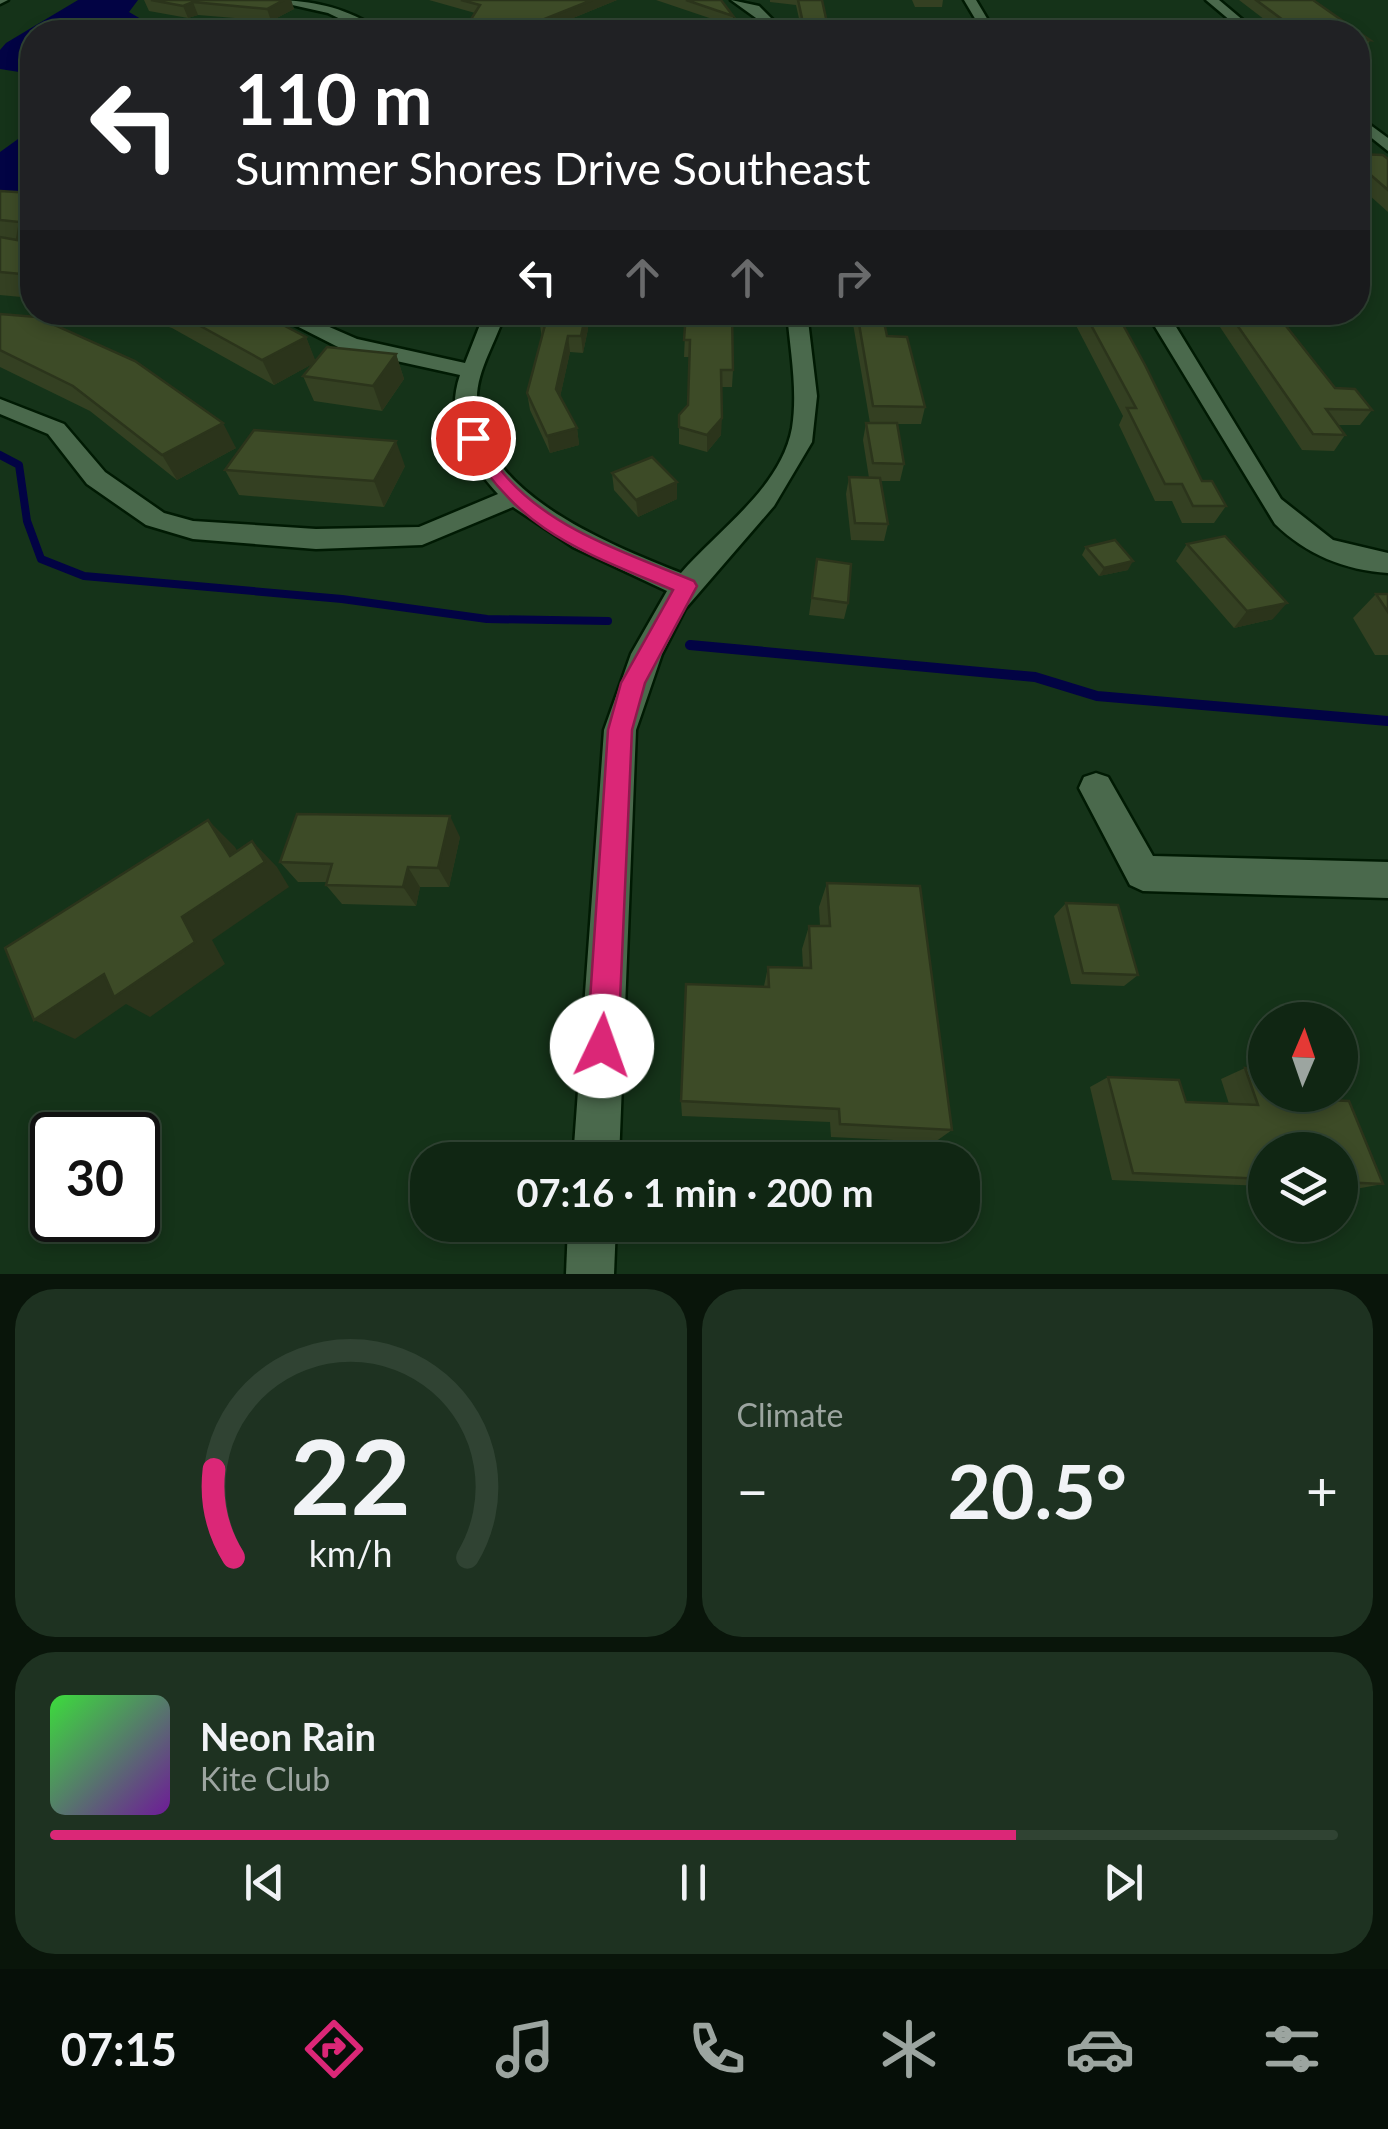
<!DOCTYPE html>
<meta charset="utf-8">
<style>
:root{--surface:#102613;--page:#1e3221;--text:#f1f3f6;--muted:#9ca5a0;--line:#304333;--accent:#db2777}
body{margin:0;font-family:Lato,sans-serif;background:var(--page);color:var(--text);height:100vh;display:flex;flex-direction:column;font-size:38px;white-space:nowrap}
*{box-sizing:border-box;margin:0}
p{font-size:32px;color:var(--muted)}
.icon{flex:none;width:55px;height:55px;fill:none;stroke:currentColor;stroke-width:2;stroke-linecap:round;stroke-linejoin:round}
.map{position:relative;height:1274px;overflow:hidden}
.side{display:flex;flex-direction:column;gap:15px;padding:15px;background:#09150a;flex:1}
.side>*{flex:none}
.hud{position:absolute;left:20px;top:20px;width:1350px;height:305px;border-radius:40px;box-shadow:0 5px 15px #0003,0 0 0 2px var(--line);background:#202124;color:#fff;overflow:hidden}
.needle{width:65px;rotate:2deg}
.buttons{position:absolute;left:1248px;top:1002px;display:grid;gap:20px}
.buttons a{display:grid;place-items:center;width:110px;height:110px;border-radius:50%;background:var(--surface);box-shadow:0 5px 15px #0003,0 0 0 2px var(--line);font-size:50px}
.speed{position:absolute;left:30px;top:1112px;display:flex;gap:20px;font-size:50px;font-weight:700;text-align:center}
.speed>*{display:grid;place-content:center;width:130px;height:130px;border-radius:50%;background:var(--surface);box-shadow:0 5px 15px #0003,0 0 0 2px var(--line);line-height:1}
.speed .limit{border:5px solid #111;border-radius:15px;background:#fff;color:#111}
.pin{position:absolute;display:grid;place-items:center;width:85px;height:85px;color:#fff;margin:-42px;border:5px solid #fff;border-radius:50%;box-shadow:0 2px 10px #0007}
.me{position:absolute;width:110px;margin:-55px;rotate:3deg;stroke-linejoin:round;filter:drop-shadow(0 0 8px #0008)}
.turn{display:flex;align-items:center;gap:35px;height:210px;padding:0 50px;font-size:45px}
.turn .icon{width:130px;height:130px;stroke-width:2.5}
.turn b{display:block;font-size:70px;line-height:85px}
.lanes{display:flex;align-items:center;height:95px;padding:0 50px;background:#0003;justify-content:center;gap:50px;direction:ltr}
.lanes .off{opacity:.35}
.big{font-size:75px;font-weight:700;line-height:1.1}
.side .tile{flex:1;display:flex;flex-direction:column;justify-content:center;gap:15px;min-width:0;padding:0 35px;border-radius:40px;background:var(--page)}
.side .dial{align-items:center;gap:0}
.dial svg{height:260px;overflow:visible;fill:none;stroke:var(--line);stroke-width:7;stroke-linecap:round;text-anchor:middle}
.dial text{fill:var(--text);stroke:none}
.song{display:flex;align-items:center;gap:30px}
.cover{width:120px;height:120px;border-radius:15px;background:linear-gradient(135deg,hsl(120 70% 55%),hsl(280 70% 35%))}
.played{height:10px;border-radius:5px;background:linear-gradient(90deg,var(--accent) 75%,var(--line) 75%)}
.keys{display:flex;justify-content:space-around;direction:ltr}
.heat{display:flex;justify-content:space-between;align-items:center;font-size:55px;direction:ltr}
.side .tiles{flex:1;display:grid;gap:15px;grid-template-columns:1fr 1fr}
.tile:last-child{grid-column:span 2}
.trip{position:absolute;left:410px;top:1142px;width:570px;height:100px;border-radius:40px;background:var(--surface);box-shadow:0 5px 15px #0003,0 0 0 2px var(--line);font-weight:700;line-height:100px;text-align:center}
.tabs{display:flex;height:160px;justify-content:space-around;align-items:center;background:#060f08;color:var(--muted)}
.tabs .icon{width:70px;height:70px}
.tabs .on{color:var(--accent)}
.tabs b{font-size:45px;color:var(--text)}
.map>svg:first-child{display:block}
.water{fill:#020344}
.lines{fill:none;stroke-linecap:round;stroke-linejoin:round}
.stream-far1{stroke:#020344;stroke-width:8}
.stream{stroke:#020344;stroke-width:10}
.minor-casing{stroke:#001a03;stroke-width:5}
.minor{fill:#4a694c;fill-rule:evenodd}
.wall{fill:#344022}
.shaded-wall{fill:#2b341b}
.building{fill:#3d4b27;stroke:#2b341b;stroke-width:2.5}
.route{fill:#db2777;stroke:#8e194d;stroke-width:2.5}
</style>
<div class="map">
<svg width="1388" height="1274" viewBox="0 0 1388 1274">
<rect width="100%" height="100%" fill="#153319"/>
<g class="water">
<polygon points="78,0 138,0 129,12 141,19 259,32 32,32 32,74 0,69 0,50 6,43"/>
<polygon points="32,129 32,200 0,198 0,152"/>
</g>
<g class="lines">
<polyline class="stream-far1" points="0,455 19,465 27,521 41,559 84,576 342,599 487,619 608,621"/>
<polyline class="stream" points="690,645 1035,677 1097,696 1388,721"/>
<defs>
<g id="minor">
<polygon points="0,0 8,0 0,4"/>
<path d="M270,0C306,0 336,5 367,22L369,32H357V27L328,13Z"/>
<polygon points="731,0 759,6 775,22 775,32 763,32 763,23"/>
<polygon points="964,0 976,0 995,32 983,32"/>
<polygon points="1206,0 1219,0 1257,32 1244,32"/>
<polygon points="1358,116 1388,138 1388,151 1358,127"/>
<path d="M269,312H295L357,339L465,363L485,312H505C497,341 477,369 477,398C474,492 609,544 681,573C718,530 781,488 792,428C798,390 790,350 787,312H807L817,396L812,442L774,506L685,609L662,654L636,730L619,1160H573L604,730L631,654L667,591L573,547L513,507L422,545L316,549L193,539L146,525L87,484L48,434L0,414V399L64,424L105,472L164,513L193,521L316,529L419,527L498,494C467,460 444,422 460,375L342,349Z"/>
<path d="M1146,312H1167L1281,499L1333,540L1388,553V573C1344,570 1307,555 1275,524Z"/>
<polygon points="1096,773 1108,777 1153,856 1388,862 1388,898 1143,891 1130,885 1079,788 1084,777"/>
<polygon points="568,1225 616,1225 614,1274 566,1274"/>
</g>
</defs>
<use href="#minor" class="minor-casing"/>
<use href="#minor" class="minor"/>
</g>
<g class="wall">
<polygon points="144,0 291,0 294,9 271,21 198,15 188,18 149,11"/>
<polygon points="429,0 617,0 539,32 430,32 463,32 475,13"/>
<polygon points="656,0 721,0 733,16 733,26"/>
<polygon points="770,0 822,0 829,32 802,32 796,5 770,2"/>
<polygon points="912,0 943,0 942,7 915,7"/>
<polygon points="1239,0 1313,0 1370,40 1365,50 1358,49 1358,32 1281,32"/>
<polygon points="1358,154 1388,159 1388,212 1358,185"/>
<polygon points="0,191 32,193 32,298 0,295"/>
<polygon points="119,312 258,312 306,337 315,361 396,354 404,379 382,411 314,401 303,376 314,363 274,385 172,328"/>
<polygon points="355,312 429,312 424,324 359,323"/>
<polygon points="686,312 733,370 732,387 721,387 721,435 707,452 679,444 679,415 688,405 689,357 684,357"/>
<polygon points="851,312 882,312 887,336 925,407 921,424 897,424 904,464 900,481 881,481 888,524 884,541 851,540 846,494 849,477 869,478 863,440 866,423 870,423"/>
<polygon points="1069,312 1116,312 1202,481 1226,506 1214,523 1182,523 1172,501 1155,501 1119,425 1123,416"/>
<polygon points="1210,312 1275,312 1335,388 1372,410 1360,425 1338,425 1345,435 1334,451 1302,450"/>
<polygon points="586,313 588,329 583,353 570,352 560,397 577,428 579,445 550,453 530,410 527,393 542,339 540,325"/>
<polygon points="0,314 236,448 177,480 90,411 0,367"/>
<polygon points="405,466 384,507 239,495 225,470"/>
<polygon points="612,473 677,482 677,499 638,517 614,490"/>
<polygon points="1187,544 1273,619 1234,628 1176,561"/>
<polygon points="1086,547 1128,570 1099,576 1082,555"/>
<polygon points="817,559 848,603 844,619 809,615"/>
<polygon points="1376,594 1388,594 1388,655 1375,655 1353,618"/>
<polygon points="460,837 449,887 420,887 416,906 342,904 326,885 326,882 298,882 280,862"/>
<polygon points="827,883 952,1130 935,1142 831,1137 830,1122 682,1116 681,1101 764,986 768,967 803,968 802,949 809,926 820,926 819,907"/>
<polygon points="1066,903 1138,975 1124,986 1071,984 1054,916"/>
<polygon points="1245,1068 1286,1098 1383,1184 1350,1190 1340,1189 1340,1150 1265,1150 1265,1186 1112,1180 1090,1087 1108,1077 1186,1102 1229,1104 1221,1079"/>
</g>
<g class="shaded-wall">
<polygon points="284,0 291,0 294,9 271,21 267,9"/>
<polygon points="592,0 617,0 539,32 512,32"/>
<polygon points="193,2 198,15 188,18 183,6"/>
<polygon points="421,312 429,312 424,324"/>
<polygon points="586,313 588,329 583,353 581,336"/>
<polygon points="568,336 570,352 558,406 556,389"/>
<polygon points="306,337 316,362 274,385 262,360"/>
<polygon points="396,354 404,379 382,411 373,386"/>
<polygon points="722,418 721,435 707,452 707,435"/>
<polygon points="223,423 236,448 177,480 162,455"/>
<polygon points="577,428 579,445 550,453 547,436"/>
<polygon points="396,441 405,466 384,507 374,481"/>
<polygon points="677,482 677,499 638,517 636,500"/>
<polygon points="1133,561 1128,570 1099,576 1104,568"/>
<polygon points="1287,603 1273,619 1234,628 1247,611"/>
<polygon points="450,816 460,837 449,887 438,868"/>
<polygon points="208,820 235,847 250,872 252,841 277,867 289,887 212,940 225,964 150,1017 126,1004 75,1039 34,1020 182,917 230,856"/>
<polygon points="408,867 420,887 416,906 403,887"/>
</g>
<g class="building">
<polygon points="151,0 284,0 267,9 193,2 183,6"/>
<polygon points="461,0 592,0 512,32 430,32 431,31 463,32 480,5"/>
<polygon points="686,0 721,0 733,16"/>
<polygon points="798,0 822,0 829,32 805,32"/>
<polygon points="1256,0 1313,0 1370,40 1358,39 1358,32 1299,32"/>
<polygon points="1174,26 1228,27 1234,32 1180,32"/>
<polygon points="1358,154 1383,155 1388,159 1388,190 1358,164"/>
<polygon points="0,191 32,193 32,275 0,272 0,237 17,240 20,222 0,220"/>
<polygon points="175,312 258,312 306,337 262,360"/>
<polygon points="543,312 586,313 581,336 568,336 556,389 577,428 547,436 527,393 545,325 540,325"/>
<polygon points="686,312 732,312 733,370 721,370 722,418 707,435 679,427 679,415 688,405 690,340 684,340"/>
<polygon points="857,312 882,312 887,336 907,337 925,407 873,406"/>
<polygon points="1084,312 1116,312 1145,365 1202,481 1212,481 1226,506 1193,506 1182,484 1165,484 1127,408 1136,408"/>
<polygon points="1228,312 1275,312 1335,388 1355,389 1372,410 1326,409 1345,435 1313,434"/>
<polygon points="0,314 37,317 135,361 223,423 162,455 73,386 0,350"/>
<polygon points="327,347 396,354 373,386 303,376"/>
<polygon points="866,423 897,423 904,464 873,463"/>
<polygon points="254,430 396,441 374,481 225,470"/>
<polygon points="652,457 677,482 636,500 612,473"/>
<polygon points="849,477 880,478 888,524 855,523"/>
<polygon points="1225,536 1287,603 1247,611 1187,544"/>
<polygon points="1115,540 1133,561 1104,568 1086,547"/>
<polygon points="817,559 851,564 848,603 812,598"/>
<polygon points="1376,594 1388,594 1388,612"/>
<polygon points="297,814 450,816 438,868 408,867 403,887 326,885 332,864 280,862"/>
<polygon points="208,820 230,856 252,841 265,862 182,917 195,942 114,997 104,974 34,1020 5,948"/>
<polygon points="827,883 920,886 952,1130 840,1124 839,1109 681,1101 686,984 769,987 768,967 811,968 809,926 830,926"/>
<polygon points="1066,903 1118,905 1138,975 1083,973"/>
<polygon points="1245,1068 1265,1070 1265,1095 1285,1095 1286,1098 1349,1101 1383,1184 1340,1182 1340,1150 1265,1150 1265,1179 1133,1173 1108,1077 1179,1080 1186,1102 1258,1105"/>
</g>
<path class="route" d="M467,434H480C488,447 494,462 504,474C551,530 629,554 694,581L697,586L645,683L632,730L618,1046L614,1057L602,1061L591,1057L587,1046L608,730L621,683L673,590C579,550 517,531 464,438Z"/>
</svg>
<div class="buttons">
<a><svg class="needle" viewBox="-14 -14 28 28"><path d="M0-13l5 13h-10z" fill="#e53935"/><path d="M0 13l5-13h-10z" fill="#9ca5a0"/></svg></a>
<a><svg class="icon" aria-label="layers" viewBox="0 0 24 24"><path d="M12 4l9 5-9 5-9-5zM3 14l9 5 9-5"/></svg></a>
</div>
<div class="speed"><div class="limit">30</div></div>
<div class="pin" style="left:473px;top:438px;background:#d93025"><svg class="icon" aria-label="arrive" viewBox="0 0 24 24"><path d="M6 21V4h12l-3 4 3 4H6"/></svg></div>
<svg class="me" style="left:602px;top:1046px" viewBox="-20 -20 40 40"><circle r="19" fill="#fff"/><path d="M0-13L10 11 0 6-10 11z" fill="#db2777"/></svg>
<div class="trip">07:16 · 1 min · 200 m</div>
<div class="hud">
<div class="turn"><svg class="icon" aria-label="left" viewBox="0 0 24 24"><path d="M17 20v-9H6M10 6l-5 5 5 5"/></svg><div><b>110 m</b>Summer Shores Drive Southeast</div></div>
<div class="lanes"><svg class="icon" aria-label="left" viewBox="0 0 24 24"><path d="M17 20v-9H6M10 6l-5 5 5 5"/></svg><svg class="icon off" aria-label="ahead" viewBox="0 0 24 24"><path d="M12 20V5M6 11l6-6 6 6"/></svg><svg class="icon off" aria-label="ahead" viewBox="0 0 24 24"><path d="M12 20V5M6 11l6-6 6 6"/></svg><svg class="icon off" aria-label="right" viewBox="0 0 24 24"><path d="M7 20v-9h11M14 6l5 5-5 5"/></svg></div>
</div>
</div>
<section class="side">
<div class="tiles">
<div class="tile dial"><svg viewBox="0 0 100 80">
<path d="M14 69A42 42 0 1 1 86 69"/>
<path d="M14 69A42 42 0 0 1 8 42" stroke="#db2777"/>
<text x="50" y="56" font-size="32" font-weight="700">22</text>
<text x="50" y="72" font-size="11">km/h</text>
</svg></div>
<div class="tile"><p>Climate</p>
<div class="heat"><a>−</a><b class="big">20.5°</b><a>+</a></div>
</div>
<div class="tile">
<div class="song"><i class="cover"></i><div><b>Neon Rain</b><p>Kite Club</p></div></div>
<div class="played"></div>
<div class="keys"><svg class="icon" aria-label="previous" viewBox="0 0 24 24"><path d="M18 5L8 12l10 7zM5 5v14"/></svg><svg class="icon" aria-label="pause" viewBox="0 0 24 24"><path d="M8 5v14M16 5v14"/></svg><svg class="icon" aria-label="next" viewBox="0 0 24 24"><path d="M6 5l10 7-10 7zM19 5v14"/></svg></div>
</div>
</div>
</section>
<nav class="tabs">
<b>07:15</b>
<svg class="icon on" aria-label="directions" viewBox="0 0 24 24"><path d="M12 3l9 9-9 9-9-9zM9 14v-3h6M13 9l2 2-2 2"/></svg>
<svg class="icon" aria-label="music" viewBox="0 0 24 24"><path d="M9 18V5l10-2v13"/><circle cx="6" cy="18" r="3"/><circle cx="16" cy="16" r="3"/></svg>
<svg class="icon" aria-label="phone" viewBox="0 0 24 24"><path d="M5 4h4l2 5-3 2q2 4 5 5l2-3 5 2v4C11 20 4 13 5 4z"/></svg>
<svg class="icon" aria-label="climate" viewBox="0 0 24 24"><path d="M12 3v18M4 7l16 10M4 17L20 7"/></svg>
<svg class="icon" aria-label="car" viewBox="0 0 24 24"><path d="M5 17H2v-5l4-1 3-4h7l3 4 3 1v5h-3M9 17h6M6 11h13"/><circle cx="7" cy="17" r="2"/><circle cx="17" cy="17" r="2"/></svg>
<svg class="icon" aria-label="filters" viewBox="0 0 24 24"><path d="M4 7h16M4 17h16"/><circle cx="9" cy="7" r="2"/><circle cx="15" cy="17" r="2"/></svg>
</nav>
